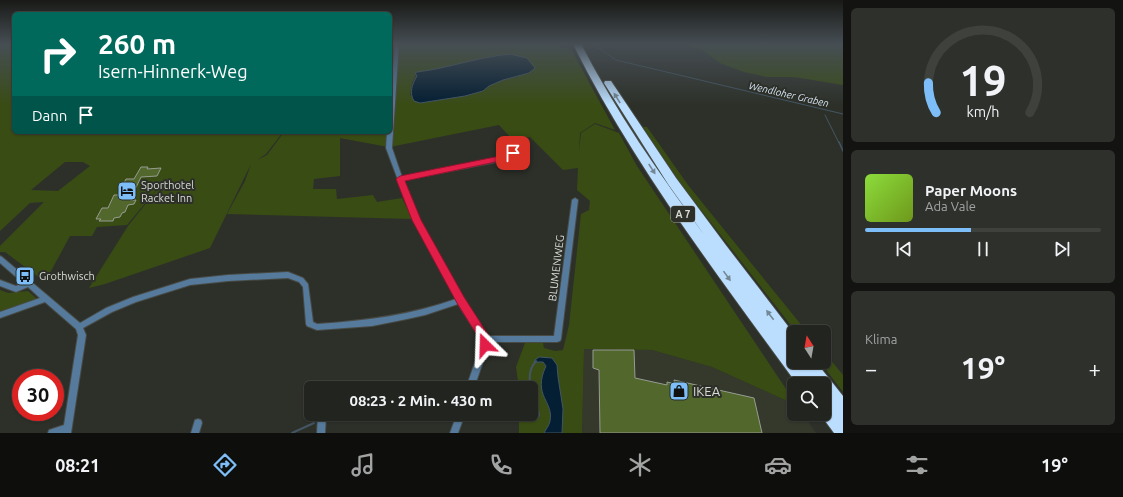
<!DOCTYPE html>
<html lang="de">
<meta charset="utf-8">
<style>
:root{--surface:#22241f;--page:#2e302c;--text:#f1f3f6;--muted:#a2a4a4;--line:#3f413d;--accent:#7dbef9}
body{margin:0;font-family:Ubuntu,sans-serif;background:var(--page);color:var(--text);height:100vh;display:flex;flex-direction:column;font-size:15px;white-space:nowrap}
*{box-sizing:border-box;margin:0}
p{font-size:13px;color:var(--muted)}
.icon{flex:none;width:22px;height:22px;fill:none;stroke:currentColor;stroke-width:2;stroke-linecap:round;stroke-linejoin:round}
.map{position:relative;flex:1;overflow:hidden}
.side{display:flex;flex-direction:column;gap:8px;padding:8px;background:#131411;width:280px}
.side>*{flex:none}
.hud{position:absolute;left:12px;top:12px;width:380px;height:122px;border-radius:6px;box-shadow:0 1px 3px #0004,0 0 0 1px var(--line);background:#00695c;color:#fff;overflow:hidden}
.needle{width:26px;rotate:349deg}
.buttons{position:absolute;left:787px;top:325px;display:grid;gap:8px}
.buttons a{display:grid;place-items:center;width:44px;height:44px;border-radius:6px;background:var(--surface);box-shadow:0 1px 3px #0004,0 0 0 1px var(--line);font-size:20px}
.speed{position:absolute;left:12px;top:369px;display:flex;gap:8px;font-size:20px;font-weight:700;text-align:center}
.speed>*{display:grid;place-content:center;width:52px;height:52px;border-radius:50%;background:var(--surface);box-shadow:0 1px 3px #0004,0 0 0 1px var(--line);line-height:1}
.speed .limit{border:6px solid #d22;background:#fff;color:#111}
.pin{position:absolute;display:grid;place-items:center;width:34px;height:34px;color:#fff;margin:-17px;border-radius:8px;box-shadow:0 2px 6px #0006}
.me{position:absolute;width:44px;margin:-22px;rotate:338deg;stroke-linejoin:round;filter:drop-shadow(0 0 3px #0008)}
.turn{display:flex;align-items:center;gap:14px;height:84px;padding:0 20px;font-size:18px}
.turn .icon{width:52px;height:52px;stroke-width:2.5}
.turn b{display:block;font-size:28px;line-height:34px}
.then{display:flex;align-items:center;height:38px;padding:0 20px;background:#0003;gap:8px;font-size:15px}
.big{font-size:30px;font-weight:600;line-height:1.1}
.side .widget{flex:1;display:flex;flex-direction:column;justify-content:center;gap:6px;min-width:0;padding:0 14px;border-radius:6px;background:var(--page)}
.side .dial{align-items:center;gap:0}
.dial svg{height:104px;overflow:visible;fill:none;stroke:var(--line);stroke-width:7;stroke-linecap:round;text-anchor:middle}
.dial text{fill:var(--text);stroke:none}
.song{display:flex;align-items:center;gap:12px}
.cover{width:48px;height:48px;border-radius:6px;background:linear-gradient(135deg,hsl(90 70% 55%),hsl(80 70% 35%))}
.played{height:4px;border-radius:2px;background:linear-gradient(90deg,var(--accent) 45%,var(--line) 45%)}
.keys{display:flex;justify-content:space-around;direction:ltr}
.heat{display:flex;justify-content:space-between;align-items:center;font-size:22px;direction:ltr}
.trip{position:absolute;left:304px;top:381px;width:234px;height:40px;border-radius:6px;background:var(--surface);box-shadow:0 1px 3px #0004,0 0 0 1px var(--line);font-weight:600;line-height:40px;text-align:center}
.tab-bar{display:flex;height:64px;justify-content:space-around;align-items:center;background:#0e0e0c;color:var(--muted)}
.tab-bar .icon{width:28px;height:28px}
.tab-bar .active{color:var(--accent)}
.tab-bar b{font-size:18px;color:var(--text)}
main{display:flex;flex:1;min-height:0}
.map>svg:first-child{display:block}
.built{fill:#34392c}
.green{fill:#394c14;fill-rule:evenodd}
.water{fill:#041e33;stroke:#435664}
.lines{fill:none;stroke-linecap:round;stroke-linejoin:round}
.stream-far2{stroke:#435664;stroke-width:1}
.stream-far1{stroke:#435664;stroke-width:1.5}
.stream{stroke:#435664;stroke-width:2}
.building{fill:#51672c;stroke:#989c93}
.minor-casing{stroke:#484b45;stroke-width:2}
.motorway-casing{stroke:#484b45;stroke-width:2}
.minor{fill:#567a9c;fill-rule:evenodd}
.motorway{fill:#bbdeff;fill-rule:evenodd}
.oneway{fill:#748794}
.route{fill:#e11d48;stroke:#92132f}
.labels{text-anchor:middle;stroke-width:4;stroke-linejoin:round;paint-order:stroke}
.far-water-label{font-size:10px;font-style:italic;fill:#d5e3f1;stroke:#2d3029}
.shield{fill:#2d3029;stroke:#a4a6a1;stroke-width:1}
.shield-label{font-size:10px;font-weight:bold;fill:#d7d9d5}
.poi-label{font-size:11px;fill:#d7d9d5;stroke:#2d3029;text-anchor:start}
.street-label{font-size:11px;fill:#d7d9d5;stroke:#2d3029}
.near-poi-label{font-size:13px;fill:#d7d9d5;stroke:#2d3029;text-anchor:start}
</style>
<main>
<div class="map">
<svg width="843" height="433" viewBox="0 0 843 433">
<rect width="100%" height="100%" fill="#2d3029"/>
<polygon class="built" points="584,349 652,350 712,367 794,404 794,414 803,414 816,433 582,433"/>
<g class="green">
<path d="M0,44H14V132H283L266,154L257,160L267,155L284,132H389L388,147L340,138V176L314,179L313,189H336L337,199L373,195L377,202L402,198L412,219L227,214L245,181L251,164L210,248L105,284L89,288L128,226L167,177L127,225L97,227L92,236H70L45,282L5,252H0V246L44,202L30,203L0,231ZM65,162H83L90,166L58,191L31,190Z"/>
<path d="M390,44H550L557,47L571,49L615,130L595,123L580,133L579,151L581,133L595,124L619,133L637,166L776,374L794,401V404L712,367L652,350L584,349L582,433H562L563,409L557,377L558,371L552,358L539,357V362L544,363L546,366C532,394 554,402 550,422C549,426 546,429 544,433H519V414H531V388H519L516,367L525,343H543L544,348L555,351L563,350L569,325L581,214L589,210L590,201L577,190L578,168L563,170L530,137L512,139L499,125L390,147L393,110L390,122ZM510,54L518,77L503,80L489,86L483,91L465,96L420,103L410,95L412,83L417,72C449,68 478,57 510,54Z"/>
<polygon points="686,44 843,44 843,85 794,77 767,77 744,72 720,63 702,50"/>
<polygon points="643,127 647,127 688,185 807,332 796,332 681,184"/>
<polygon points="0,290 8,293 28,291 36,298 36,300 0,314"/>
<polygon points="824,352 843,375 843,392 820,362 824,362"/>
</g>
<g class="water">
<path d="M510,54L527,58L535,68L529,73L503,80L489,86L483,91L465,96L420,103L414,101C409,93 412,84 417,76L415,73L417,72C449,68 478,57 510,54Z"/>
<path d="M539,357L552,358L557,365L558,377L563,409L562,433H544C546,429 549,426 550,421C554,401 532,396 546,366L543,362H534L535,360Z"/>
</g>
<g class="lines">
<g class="stream-far2">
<polyline points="553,44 561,47 569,47"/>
<polyline points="595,47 599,48 616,60 843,114"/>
<polyline points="825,115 839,143"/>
</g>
<polyline class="stream-far1" points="839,142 843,151"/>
<g class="stream">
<path d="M523,414L532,420L537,419L539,415C537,397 521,378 536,361"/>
<polyline points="327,419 338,414"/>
<polyline points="292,433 314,423"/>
</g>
</g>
<g class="building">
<polygon points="141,167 148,167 147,169 161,168 157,176 141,177 130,200 136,200 134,204 128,205 125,212 122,213 120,217 114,218 113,221 99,221 101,219 96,219 102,208 108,208 114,195 118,195 126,179 134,179"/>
<polygon points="593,350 634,350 635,378 667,385 667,382 675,384 674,380 754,398 762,433 600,433 599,370 593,368"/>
</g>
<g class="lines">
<defs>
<g id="minor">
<path d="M395,44H399L392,148L402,177L500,158L511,151L520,153L521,154L519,159L517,160L502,161L404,180L419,220L462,298L487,336H554L572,200L575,198L578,200L561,339L560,341L557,342H489V345L474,388H466L481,345V340L458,304L425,315L407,319L372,326L317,330L307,326L306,324L303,287L299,282L288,278L228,281L190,285L136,302L112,312L83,328L86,335L71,433H48L49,430L64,425L78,335L76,329L45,302L0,318V312L40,298L28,287L16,292L0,286V280L16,286L23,283L0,263V256L2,257L80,323L106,308L133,297L190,279L228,275L288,272L303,278L308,284L313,322L317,324C365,321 411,315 456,299L413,220L386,148L387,132H390V102ZM512,155H515V156L509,157Z"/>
<polygon points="318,414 326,414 325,433 317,433"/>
<polygon points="457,414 465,414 458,433 450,433"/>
<polygon points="198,419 201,420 202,423 199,433 191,433 195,420"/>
</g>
<path id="motorway" d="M573,44H581C616,112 660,175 705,236L668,184L604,83L605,81H611L676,178L725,244L794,334V353L792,352L794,362H816L843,396V433H834L820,414H824V384H797C719,277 632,163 573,44Z"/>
</defs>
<use href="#minor" class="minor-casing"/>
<use href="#motorway" class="motorway-casing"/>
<use href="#minor" class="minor"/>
<use href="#motorway" class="motorway"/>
</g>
<defs><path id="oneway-solid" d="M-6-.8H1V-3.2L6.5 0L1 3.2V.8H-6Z"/></defs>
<g class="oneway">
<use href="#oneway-solid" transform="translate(617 98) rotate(-122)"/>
<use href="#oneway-solid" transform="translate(652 169) rotate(57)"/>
<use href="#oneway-solid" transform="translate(727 276) rotate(54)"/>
<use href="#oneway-solid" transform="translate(770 315) rotate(-127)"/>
</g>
<linearGradient id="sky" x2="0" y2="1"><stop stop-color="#191a17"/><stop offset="0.42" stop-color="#464e54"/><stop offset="1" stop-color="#464e54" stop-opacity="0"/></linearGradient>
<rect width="843" height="105" fill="url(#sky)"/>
<polygon class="route" points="513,150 516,151 516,155 505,160 405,181 421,220 464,297 489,336 491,340 489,349 485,350 481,349 477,335 457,303 412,220 396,179 400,176 500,156"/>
<defs>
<symbol id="hotel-square" viewBox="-11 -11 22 22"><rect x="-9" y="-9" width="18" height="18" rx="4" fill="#7dbef9" stroke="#2d3029"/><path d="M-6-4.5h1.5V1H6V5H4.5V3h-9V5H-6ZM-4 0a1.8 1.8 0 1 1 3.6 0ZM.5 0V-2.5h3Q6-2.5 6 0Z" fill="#111"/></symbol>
<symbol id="bus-square" viewBox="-11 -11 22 22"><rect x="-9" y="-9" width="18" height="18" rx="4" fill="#7dbef9" stroke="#2d3029"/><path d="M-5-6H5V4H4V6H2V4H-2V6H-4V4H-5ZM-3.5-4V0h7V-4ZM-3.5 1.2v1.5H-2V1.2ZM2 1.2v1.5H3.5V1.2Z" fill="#111"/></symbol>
<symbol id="shop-square" viewBox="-11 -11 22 22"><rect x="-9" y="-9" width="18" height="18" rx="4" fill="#7dbef9" stroke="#2d3029"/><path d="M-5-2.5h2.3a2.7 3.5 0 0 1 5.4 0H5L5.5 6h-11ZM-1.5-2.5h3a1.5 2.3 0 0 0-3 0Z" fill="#111"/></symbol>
</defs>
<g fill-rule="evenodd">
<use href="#hotel-square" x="116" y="180" width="22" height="22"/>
<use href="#bus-square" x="14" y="265" width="22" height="22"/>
<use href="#shop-square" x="668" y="380" width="22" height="22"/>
</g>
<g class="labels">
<g class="far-water-label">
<text transform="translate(789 94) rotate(13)" y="4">Wendloher Graben</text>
</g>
<rect class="shield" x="671" y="206" width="24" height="16" rx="3"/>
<g class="shield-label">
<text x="683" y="218">A 7</text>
</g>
<g class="poi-label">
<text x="141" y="189">Sporthotel<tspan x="141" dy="13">Racket Inn</tspan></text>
<text x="39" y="280">Grothwisch</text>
</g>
<g class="street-label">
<text transform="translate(556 268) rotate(-83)" y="4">BLUMENWEG</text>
</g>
<g class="near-poi-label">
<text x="693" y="396">IKEA</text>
</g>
</g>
</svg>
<div class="buttons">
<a><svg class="needle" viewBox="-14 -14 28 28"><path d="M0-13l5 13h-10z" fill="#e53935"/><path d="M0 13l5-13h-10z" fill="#a2a4a4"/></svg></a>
<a><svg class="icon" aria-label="search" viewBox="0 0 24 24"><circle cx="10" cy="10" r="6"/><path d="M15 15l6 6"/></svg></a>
</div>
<div class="speed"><div class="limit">30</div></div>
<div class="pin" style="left:513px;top:153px;background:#d93025"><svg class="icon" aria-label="arrive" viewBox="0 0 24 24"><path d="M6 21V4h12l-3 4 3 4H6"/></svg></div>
<svg class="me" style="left:485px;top:345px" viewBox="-20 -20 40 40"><path d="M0-17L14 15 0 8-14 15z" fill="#e11d48" stroke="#fff" stroke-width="4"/></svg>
<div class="trip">08:23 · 2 Min. · 430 m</div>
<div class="hud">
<div class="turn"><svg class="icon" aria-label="right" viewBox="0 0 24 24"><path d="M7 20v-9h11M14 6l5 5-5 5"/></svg><div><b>260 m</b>Isern-Hinnerk-Weg</div></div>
<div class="then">Dann<svg class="icon" aria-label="arrive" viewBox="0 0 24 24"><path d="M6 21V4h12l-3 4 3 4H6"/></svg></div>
</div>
</div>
<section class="side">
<div class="widget dial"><svg viewBox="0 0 100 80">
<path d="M14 69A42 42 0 1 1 86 69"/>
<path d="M14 69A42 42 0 0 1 8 46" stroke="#7dbef9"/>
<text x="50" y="56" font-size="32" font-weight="700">19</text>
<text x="50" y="72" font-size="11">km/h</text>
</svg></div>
<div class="widget">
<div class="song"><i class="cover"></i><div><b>Paper Moons</b><p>Ada Vale</p></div></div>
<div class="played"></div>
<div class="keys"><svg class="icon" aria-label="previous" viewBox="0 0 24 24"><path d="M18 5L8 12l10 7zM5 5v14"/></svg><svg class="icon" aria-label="pause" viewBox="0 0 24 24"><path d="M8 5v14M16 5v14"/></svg><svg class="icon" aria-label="next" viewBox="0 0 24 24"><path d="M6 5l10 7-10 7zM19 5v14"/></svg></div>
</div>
<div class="widget"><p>Klima</p>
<div class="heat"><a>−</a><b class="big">19°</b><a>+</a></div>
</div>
</section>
</main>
<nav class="tab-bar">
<b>08:21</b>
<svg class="icon active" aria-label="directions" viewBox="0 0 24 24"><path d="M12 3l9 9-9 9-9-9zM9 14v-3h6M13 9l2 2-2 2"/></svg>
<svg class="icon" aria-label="music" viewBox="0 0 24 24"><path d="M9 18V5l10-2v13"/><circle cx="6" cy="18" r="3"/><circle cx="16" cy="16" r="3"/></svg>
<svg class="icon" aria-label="phone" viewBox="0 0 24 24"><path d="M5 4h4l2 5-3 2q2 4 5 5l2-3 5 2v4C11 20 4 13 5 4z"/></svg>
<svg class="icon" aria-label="climate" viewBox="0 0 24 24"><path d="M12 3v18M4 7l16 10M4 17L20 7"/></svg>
<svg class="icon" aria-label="car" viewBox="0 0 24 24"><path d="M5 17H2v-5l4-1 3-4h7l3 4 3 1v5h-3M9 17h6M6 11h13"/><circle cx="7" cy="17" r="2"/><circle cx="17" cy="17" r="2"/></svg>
<svg class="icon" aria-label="filters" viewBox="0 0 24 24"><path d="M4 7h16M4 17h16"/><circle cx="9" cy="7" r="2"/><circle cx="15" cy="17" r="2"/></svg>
<b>19°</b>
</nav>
